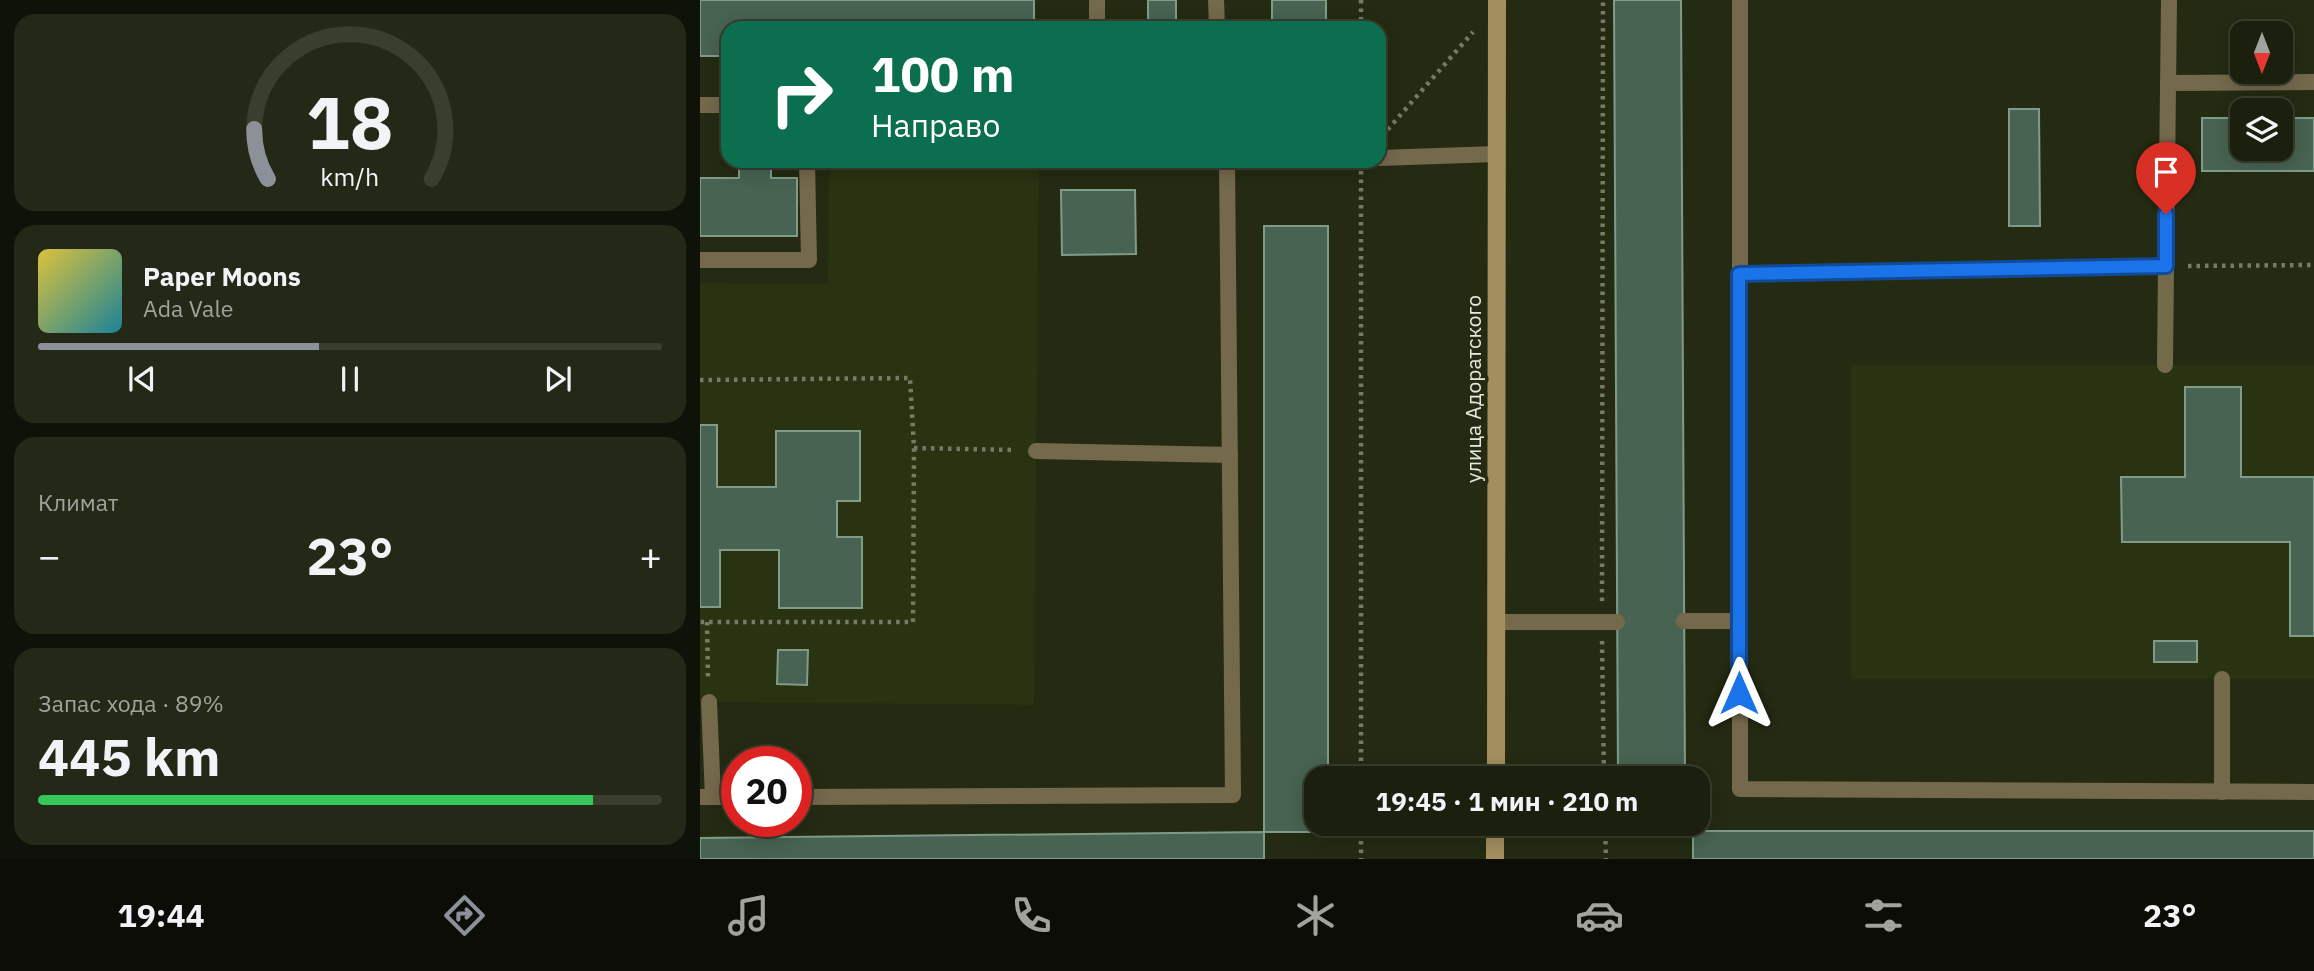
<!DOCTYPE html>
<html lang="ru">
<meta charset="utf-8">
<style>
:root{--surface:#1b200e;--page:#242817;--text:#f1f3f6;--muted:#a0a39e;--line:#393e2e;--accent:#8c9099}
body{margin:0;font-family:"IBM Plex Sans",sans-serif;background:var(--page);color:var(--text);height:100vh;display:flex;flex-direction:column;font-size:26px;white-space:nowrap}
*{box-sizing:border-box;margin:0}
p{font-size:23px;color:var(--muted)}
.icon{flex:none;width:38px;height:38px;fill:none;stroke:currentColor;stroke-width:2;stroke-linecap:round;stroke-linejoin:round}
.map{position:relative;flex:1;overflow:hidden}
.drawer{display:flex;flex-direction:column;gap:14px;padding:14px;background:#0f1208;width:700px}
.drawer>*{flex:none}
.top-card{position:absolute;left:21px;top:21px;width:665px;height:147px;border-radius:21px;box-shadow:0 4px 18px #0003,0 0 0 2px var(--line);background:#0b6e4f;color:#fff;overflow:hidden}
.needle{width:46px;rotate:180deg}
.buttons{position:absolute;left:1530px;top:21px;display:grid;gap:14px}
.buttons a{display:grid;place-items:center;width:63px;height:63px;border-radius:14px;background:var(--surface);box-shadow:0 4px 18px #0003,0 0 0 2px var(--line);font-size:35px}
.speed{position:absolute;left:21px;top:746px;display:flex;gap:14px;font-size:35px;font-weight:700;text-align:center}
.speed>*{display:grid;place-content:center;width:91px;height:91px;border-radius:50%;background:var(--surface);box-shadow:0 4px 18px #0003,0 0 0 2px var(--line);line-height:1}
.speed .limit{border:10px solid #d22;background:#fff;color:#111}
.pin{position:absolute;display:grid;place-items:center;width:60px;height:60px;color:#fff;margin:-72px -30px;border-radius:50% 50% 50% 0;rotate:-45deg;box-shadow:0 0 7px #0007}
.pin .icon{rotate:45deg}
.me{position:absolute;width:77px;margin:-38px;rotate:0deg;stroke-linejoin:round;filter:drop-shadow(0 0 5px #0008)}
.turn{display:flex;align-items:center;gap:24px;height:147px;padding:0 35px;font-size:32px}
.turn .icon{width:91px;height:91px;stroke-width:2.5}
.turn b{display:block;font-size:49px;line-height:60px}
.big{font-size:52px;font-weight:700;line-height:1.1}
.drawer .widget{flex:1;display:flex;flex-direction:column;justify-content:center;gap:10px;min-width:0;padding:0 24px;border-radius:21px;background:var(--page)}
.drawer .dial{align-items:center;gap:0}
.dial svg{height:182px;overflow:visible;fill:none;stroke:var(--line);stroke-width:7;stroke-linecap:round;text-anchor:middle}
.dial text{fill:var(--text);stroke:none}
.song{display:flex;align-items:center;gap:21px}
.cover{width:84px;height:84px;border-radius:10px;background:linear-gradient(135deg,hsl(50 70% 55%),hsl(190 70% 35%))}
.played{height:7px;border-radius:4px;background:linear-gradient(90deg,var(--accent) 45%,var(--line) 45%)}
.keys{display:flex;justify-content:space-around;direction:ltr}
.heat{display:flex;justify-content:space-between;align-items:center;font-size:38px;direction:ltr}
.charge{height:10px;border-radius:5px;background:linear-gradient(90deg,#34c759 89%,var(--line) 0)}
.trip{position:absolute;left:604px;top:766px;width:406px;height:70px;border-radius:21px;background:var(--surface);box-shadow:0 4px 18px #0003,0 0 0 2px var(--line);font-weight:700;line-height:70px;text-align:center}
.menu{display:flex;height:112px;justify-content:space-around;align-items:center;background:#0b0d06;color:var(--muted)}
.menu .icon{width:49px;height:49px}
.menu .selected{color:var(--accent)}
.menu b{font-size:32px;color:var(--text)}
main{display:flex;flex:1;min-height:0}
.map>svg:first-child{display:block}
.built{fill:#293211}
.building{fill:#486352;stroke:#7f9c89;stroke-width:2}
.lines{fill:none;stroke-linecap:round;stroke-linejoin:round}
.path{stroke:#757c66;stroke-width:4.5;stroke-dasharray:3.5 5;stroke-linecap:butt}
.lane{stroke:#75694c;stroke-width:16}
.secondary{stroke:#a28e5e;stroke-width:18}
.route-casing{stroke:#114b97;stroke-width:18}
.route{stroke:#1a73e8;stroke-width:12}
.labels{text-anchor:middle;stroke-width:7;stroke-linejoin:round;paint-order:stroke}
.street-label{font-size:21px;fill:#e5eada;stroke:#242b12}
</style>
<main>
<section class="drawer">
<div class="widget dial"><svg viewBox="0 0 100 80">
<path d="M14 69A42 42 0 1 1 86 69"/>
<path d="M14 69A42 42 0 0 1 8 47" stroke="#8c9099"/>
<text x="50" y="56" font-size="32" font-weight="700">18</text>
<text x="50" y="72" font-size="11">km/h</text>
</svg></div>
<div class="widget">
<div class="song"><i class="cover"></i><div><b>Paper Moons</b><p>Ada Vale</p></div></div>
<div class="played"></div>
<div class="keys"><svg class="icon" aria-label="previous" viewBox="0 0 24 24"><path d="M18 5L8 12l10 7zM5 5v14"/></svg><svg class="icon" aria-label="pause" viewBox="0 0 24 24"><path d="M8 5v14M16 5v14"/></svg><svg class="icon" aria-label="next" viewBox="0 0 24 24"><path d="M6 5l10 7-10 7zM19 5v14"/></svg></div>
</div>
<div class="widget"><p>Климат</p>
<div class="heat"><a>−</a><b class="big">23°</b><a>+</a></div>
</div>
<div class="widget"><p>Запас хода · 89%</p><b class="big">445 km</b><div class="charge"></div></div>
</section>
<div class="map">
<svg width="1614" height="859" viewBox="0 0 1614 859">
<rect width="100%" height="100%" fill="#242b12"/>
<g class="built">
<polygon points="129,161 339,163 334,705 0,702 0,283 128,284"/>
<rect x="1151" y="365" width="463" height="314"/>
</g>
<g class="building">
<polygon points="0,0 334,0 334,28 28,28 28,56 0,56"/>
<rect x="448" y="0" width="28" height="28"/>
<rect x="572" y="0" width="54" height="28"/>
<polygon points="914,0 981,0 985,779 918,779"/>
<polygon points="1309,109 1339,109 1340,226 1309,226"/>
<polygon points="1502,118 1542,118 1542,149 1580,149 1580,118 1614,118 1614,171 1502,171"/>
<polygon points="39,161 71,161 71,178 97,178 97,236 0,236 0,178 39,178"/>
<polygon points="361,190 435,190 436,254 362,255"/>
<polygon points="564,226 628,226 628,779 616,779 616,824 628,824 628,832 564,832"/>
<polygon points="1485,387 1541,387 1541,477 1614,477 1614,636 1590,636 1590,542 1422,542 1421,477 1485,477"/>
<polygon points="0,425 17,425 17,487 76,487 76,431 160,431 160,501 137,501 137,537 162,537 162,608 79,608 79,550 20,550 20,607 0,607"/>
<rect x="1454" y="641" width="43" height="21"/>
<polygon points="78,650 108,650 107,685 77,684"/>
<polygon points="918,824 985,824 985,826 918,827"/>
<rect x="993" y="831" width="621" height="28"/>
<polygon points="564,832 564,859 0,859 0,838"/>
</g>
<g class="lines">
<g class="path">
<polyline points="661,0 661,28"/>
<polyline points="682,136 773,32"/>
<polyline points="661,171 661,779"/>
<polyline points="1488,266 1614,265"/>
<polyline points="0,380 210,378 214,448 213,622 0,622"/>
<polyline points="214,448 315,450"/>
<polyline points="902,601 903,0"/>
<polyline points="7,622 8,680"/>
<polyline points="902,641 904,779"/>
<polyline points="661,824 661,859"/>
<polyline points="905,824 906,859"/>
</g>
<g class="lane">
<polyline points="516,0 517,28"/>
<polyline points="1040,0 1040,789 1614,792"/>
<polyline points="397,28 397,0"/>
<polyline points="1468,83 1614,82"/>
<polyline points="0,105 28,105"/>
<polyline points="679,158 797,154"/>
<polyline points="0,260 109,260 107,161"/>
<polyline points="1039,274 1466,266 1469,0"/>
<polyline points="1465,365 1466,266"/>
<polyline points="336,451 530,455"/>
<polyline points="984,621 1039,621"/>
<polyline points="797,622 917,622"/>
<polyline points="1522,679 1522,792"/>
<polyline points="9,702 13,797"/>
<polyline points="0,797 37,797"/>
<polyline points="96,797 533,795 527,161"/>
</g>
<g class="secondary">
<polyline points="796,779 797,0"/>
<polyline points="795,859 795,824"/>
</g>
</g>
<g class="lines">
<defs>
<polyline id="route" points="1039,693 1039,274 1466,266 1466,214"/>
</defs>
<use href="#route" class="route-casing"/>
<use href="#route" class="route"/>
</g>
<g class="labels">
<g class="street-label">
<text transform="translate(774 389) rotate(-90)" y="7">улица Адоратского</text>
</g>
</g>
</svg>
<div class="buttons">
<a><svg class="needle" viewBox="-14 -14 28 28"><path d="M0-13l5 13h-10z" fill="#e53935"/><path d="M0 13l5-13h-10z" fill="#a0a39e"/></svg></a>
<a><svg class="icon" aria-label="layers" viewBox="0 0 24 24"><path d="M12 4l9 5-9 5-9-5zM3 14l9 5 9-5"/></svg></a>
</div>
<div class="speed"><div class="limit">20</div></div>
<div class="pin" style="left:1466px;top:214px;background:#d93025"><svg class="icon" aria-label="arrive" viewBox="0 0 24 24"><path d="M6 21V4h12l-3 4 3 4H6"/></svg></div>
<svg class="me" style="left:1039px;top:693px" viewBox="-20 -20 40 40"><path d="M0-17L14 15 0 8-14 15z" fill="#1a73e8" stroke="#fff" stroke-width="4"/></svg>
<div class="trip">19:45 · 1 мин · 210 m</div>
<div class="top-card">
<div class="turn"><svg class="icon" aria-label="right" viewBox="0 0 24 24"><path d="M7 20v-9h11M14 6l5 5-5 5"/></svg><div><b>100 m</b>Направо</div></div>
</div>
</div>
</main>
<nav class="menu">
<b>19:44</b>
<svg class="icon selected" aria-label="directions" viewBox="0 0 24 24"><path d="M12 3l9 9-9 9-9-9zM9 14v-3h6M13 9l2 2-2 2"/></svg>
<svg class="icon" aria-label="music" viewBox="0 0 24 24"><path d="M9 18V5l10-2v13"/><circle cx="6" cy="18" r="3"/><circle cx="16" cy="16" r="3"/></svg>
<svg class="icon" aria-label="phone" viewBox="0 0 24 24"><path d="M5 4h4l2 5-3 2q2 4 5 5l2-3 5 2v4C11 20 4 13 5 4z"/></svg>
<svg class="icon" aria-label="climate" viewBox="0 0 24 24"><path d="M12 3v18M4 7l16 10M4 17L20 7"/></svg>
<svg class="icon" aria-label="car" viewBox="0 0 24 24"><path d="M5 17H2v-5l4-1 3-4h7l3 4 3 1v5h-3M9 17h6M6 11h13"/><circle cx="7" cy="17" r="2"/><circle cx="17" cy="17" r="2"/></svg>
<svg class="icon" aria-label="filters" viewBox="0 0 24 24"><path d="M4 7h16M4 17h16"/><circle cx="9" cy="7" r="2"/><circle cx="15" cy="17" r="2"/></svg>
<b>23°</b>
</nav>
